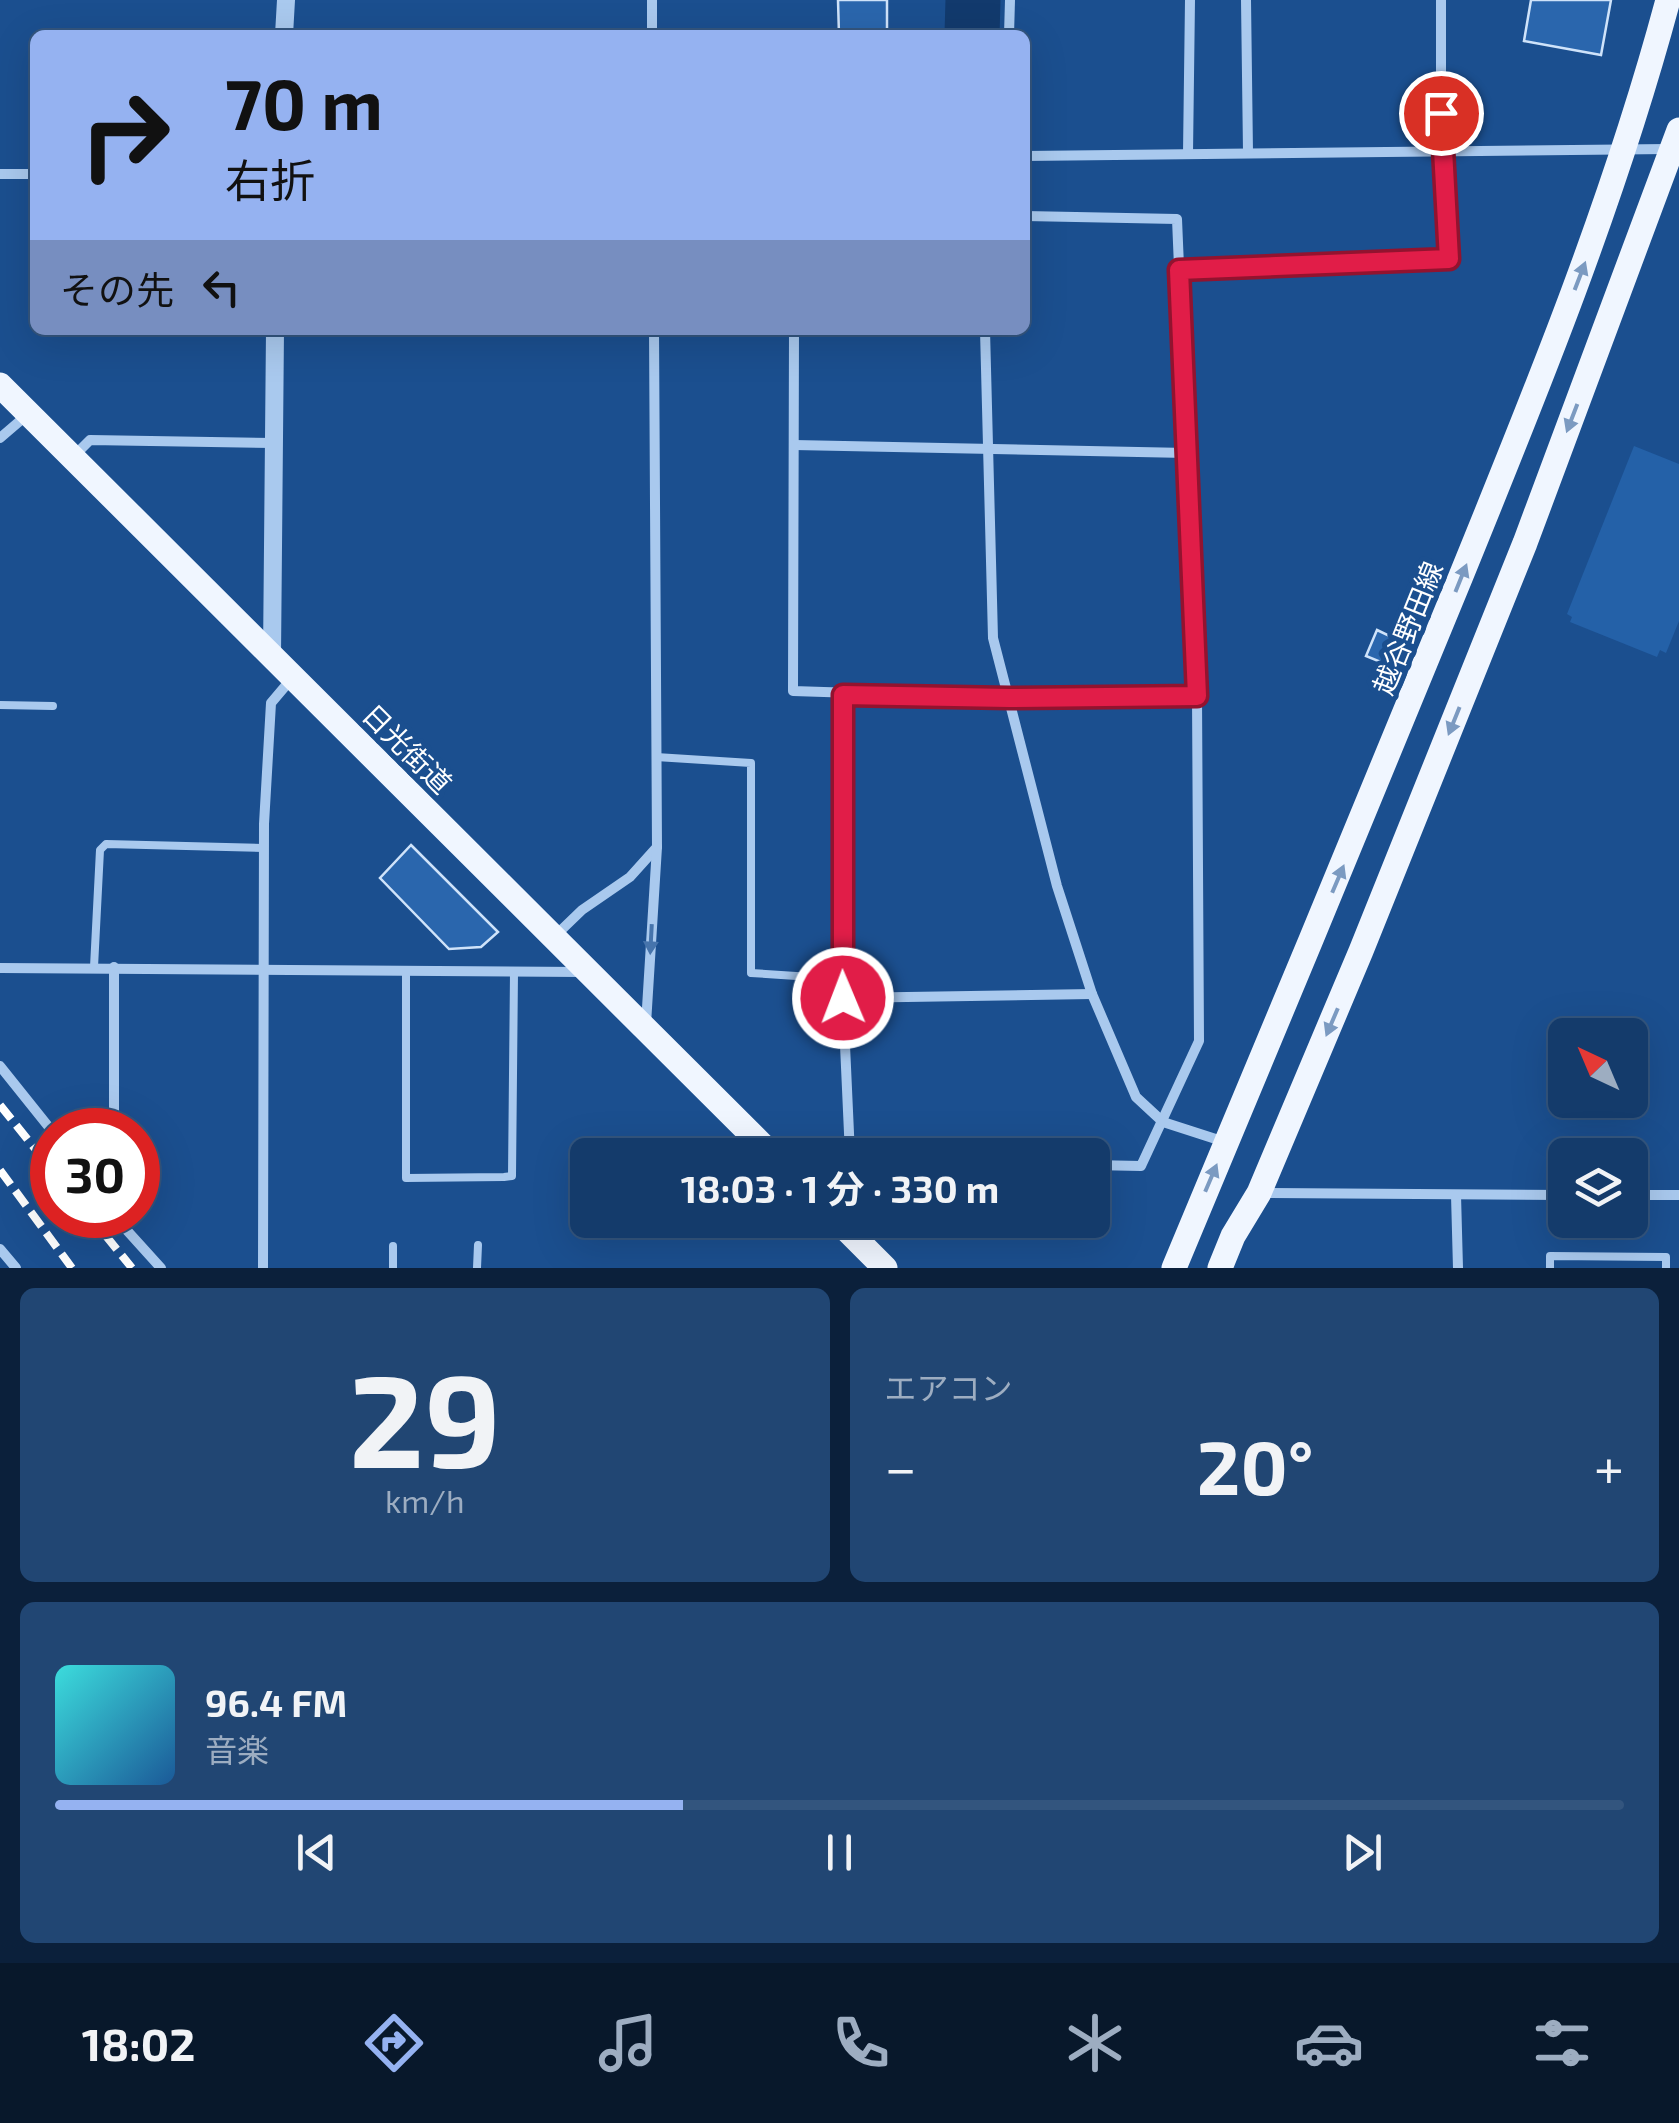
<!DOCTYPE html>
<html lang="ja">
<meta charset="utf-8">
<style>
:root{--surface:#143b6b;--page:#214673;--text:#f1f3f6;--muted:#9dadc1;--line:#33557e;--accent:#95b2f1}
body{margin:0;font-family:"Exo 2","Noto Sans JP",sans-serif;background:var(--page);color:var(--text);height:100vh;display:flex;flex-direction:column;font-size:38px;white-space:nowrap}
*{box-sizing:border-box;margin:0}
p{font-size:32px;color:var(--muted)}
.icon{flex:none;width:55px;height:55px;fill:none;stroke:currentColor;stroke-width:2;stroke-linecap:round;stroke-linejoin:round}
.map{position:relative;height:1268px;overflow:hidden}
.details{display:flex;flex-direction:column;gap:20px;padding:20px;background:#0b203b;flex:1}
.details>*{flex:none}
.guide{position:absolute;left:30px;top:30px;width:1000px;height:305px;border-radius:15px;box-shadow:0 10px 40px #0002,0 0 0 2px var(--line);background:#95b2f1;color:#111;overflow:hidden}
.needle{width:65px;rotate:316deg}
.controls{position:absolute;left:1548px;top:1018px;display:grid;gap:20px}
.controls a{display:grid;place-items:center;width:100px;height:100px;border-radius:15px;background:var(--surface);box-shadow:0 10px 40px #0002,0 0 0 2px var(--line);font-size:50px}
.speed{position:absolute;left:30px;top:1108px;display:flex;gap:20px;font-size:50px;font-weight:700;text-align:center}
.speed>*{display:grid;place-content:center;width:130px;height:130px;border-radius:50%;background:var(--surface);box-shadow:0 10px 40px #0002,0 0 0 2px var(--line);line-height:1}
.speed .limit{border:15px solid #d22;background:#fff;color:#111}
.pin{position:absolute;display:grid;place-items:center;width:85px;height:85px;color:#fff;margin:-42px;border:5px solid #fff;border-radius:50%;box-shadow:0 2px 10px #0007}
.me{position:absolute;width:110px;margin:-55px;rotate:359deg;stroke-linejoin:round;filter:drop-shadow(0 0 8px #0008)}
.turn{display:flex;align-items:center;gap:35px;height:210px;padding:0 30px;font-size:45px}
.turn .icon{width:130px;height:130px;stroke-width:2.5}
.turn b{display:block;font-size:70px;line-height:85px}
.then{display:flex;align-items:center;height:95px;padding:0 30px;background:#0003;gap:20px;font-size:38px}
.big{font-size:75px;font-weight:700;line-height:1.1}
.details .widget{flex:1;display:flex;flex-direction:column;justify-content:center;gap:15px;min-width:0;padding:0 35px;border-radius:15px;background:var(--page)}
.details .dial{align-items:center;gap:0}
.dial b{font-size:130px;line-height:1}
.song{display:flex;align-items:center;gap:30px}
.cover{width:120px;height:120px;border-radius:15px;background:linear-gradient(135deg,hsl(180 70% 55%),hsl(210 70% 35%))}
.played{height:10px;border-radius:5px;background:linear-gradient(90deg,var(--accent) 40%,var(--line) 40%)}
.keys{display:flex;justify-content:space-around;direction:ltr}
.heat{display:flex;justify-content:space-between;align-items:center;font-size:55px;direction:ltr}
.details .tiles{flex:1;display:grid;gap:20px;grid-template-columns:1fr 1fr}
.widget:last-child{grid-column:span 2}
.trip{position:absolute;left:570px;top:1138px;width:540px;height:100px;border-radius:15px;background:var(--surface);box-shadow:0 10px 40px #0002,0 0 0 2px var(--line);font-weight:700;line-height:100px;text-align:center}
.tabs{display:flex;height:160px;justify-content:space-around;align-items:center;background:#08182b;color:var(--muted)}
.tabs .icon{width:70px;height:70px}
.tabs .on{color:var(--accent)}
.tabs b{font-size:45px;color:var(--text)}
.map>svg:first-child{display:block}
.grass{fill:#2461a8}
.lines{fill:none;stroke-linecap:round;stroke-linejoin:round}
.river{stroke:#123a6d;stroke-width:55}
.building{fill:#2a66ad;stroke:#cfe3fa;stroke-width:2.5}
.service{stroke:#a9c9ee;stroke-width:8}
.minor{stroke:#a9c9ee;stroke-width:10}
.tertiary{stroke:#a9c9ee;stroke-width:18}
.primary{stroke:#f0f6ff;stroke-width:25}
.rail{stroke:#fff;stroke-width:8;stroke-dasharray:18 8;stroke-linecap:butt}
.oneway{fill:#7b9ac1}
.oneway2{fill:#4674ac}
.route-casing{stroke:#92132f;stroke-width:25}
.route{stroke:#e11d48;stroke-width:18}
.labels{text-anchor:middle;stroke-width:10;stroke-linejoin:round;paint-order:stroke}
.street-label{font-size:28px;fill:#fff;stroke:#1b4f8f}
</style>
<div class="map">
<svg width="1679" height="1268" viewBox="0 0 1679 1268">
<rect width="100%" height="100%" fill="#1b4f8f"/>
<polygon class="grass" points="1634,446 1679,464 1679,621 1666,653 1660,650 1657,657 1570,622 1572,617 1567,614"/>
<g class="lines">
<polyline class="river" points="972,35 973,0"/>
</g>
<g class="building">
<polygon points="838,0 887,0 887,35 839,35"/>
<polygon points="1531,0 1611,0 1601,55 1524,41"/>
<polygon points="1377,630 1394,638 1383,663 1366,656"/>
<polygon points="411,845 498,932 481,947 449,949 380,878"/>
</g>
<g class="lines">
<g class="service">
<polyline points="0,705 53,706"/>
<polyline points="656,757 751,763 751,973 842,979"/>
<polyline points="94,967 100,850 106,844 263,848"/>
<polyline points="406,973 406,1178 504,1177 512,1176 514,972"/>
<polyline points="393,1268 393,1246"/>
<polyline points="477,1268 478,1245"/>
<polyline points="1550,1268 1550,1256 1666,1257 1666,1268"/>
</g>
<g class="minor">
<polyline points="652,0 652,35"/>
<polyline points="1246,0 1248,152"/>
<polyline points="1009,35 1010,0"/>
<polyline points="1188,153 1190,0"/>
<polyline points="1025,156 1668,149"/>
<polyline points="0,174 35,174"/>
<polyline points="1025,216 1177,219 1197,696 1199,1041 1141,1166 1092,1165"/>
<polyline points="1179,270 1449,259 1441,151 1441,0"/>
<polyline points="794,330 793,691 1009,698 1197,696"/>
<polyline points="985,330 993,638 1057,886 1092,994 1136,1097 1163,1122 1225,1142"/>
<polyline points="0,438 28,414"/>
<polyline points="794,445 1187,453"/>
<polyline points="73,457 90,440 274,443"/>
<polyline points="843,695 842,979 850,1155"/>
<polyline points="554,937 582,910 630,877 657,847"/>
<polyline points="114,967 114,1130"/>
<polyline points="0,968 581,972"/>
<polyline points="843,998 1092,994"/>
<polyline points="646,1024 657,847 654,330"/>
<polyline points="0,1066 52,1131"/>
<polyline points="1260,1193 1565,1195"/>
<polyline points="1456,1195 1458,1268"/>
<polyline points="1630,1195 1679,1195"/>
<polyline points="113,1215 161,1268"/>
<polyline points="0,1249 16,1268"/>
<polyline points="263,1268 264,824 271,703 293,677"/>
</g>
<g class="tertiary">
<polyline points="284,35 286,0"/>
<polyline points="272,655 275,330"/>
</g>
<g class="primary">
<polyline points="0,385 772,1155"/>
<polyline points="837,1220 885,1268"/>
<path d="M1174,1268C1270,1037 1367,808 1461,576C1538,387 1615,198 1668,0"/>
<polyline points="1220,1268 1233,1236 1259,1193 1361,951 1525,543 1679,130"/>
</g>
<g class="rail">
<polyline points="0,1105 52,1170"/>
<polyline points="0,1170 72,1268"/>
<polyline points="89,1215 132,1268"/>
</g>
</g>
<defs><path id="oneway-solid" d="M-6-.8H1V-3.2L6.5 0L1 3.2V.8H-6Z" transform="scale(2.5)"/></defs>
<g class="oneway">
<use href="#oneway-solid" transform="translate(1580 276) rotate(-69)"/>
<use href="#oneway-solid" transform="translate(1572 418) rotate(111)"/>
<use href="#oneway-solid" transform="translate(1461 578) rotate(-68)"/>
<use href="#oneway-solid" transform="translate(1454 721) rotate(112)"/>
<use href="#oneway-solid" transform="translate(1338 879) rotate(-67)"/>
<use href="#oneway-solid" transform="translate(1332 1022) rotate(113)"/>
<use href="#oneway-solid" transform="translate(1211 1178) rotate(-67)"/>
</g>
<use class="oneway2" href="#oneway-solid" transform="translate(651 939) rotate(93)"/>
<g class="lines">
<defs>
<polyline id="route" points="843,998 843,695 1009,698 1197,696 1179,270 1449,259 1441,113"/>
</defs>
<use href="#route" class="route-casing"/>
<use href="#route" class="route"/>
</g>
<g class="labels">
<g class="street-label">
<text transform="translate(1408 628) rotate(-68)" y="10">越谷野田線</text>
<text transform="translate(407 749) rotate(45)" y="10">日光街道</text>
</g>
</g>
</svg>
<div class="controls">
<a><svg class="needle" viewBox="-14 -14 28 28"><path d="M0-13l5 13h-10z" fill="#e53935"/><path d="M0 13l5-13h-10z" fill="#9dadc1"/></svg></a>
<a><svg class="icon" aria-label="layers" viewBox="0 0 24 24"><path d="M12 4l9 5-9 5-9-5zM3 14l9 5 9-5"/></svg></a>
</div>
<div class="speed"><div class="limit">30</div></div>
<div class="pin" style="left:1441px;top:113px;background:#d93025"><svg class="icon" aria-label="arrive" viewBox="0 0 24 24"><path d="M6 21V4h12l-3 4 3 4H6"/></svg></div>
<svg class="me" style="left:843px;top:998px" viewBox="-20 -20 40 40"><circle r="17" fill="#e11d48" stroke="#fff" stroke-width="3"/><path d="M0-11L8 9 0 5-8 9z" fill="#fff"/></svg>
<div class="trip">18:03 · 1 分 · 330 m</div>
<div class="guide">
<div class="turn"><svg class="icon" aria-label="right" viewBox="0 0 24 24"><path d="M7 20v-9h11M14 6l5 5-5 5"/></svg><div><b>70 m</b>右折</div></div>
<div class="then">その先<svg class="icon" aria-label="left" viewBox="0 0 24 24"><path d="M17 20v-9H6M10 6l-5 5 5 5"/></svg></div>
</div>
</div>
<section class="details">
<div class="tiles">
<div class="widget dial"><b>29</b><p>km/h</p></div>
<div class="widget"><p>エアコン</p>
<div class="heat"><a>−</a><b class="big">20°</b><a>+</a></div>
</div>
<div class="widget">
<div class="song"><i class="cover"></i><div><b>96.4 FM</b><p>音楽</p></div></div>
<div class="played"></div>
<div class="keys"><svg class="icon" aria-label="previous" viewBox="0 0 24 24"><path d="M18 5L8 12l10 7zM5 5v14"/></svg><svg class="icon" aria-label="pause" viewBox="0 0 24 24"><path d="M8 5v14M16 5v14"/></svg><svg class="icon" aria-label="next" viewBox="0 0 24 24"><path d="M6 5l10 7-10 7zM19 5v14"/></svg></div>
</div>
</div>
</section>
<nav class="tabs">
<b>18:02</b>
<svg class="icon on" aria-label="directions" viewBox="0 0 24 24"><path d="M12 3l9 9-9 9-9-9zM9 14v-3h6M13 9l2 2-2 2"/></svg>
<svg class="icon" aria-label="music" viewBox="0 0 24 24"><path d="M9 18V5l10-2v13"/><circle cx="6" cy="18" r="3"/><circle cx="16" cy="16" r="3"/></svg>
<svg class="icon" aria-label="phone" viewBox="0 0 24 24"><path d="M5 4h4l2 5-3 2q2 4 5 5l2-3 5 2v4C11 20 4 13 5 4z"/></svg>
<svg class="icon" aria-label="climate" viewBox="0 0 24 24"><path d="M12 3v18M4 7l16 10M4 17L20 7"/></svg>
<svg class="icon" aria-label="car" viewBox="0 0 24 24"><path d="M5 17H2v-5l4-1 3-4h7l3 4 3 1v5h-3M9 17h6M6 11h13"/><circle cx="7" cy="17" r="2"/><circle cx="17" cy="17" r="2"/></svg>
<svg class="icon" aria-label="filters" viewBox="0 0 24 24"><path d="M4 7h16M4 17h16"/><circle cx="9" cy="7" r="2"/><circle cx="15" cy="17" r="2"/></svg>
</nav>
